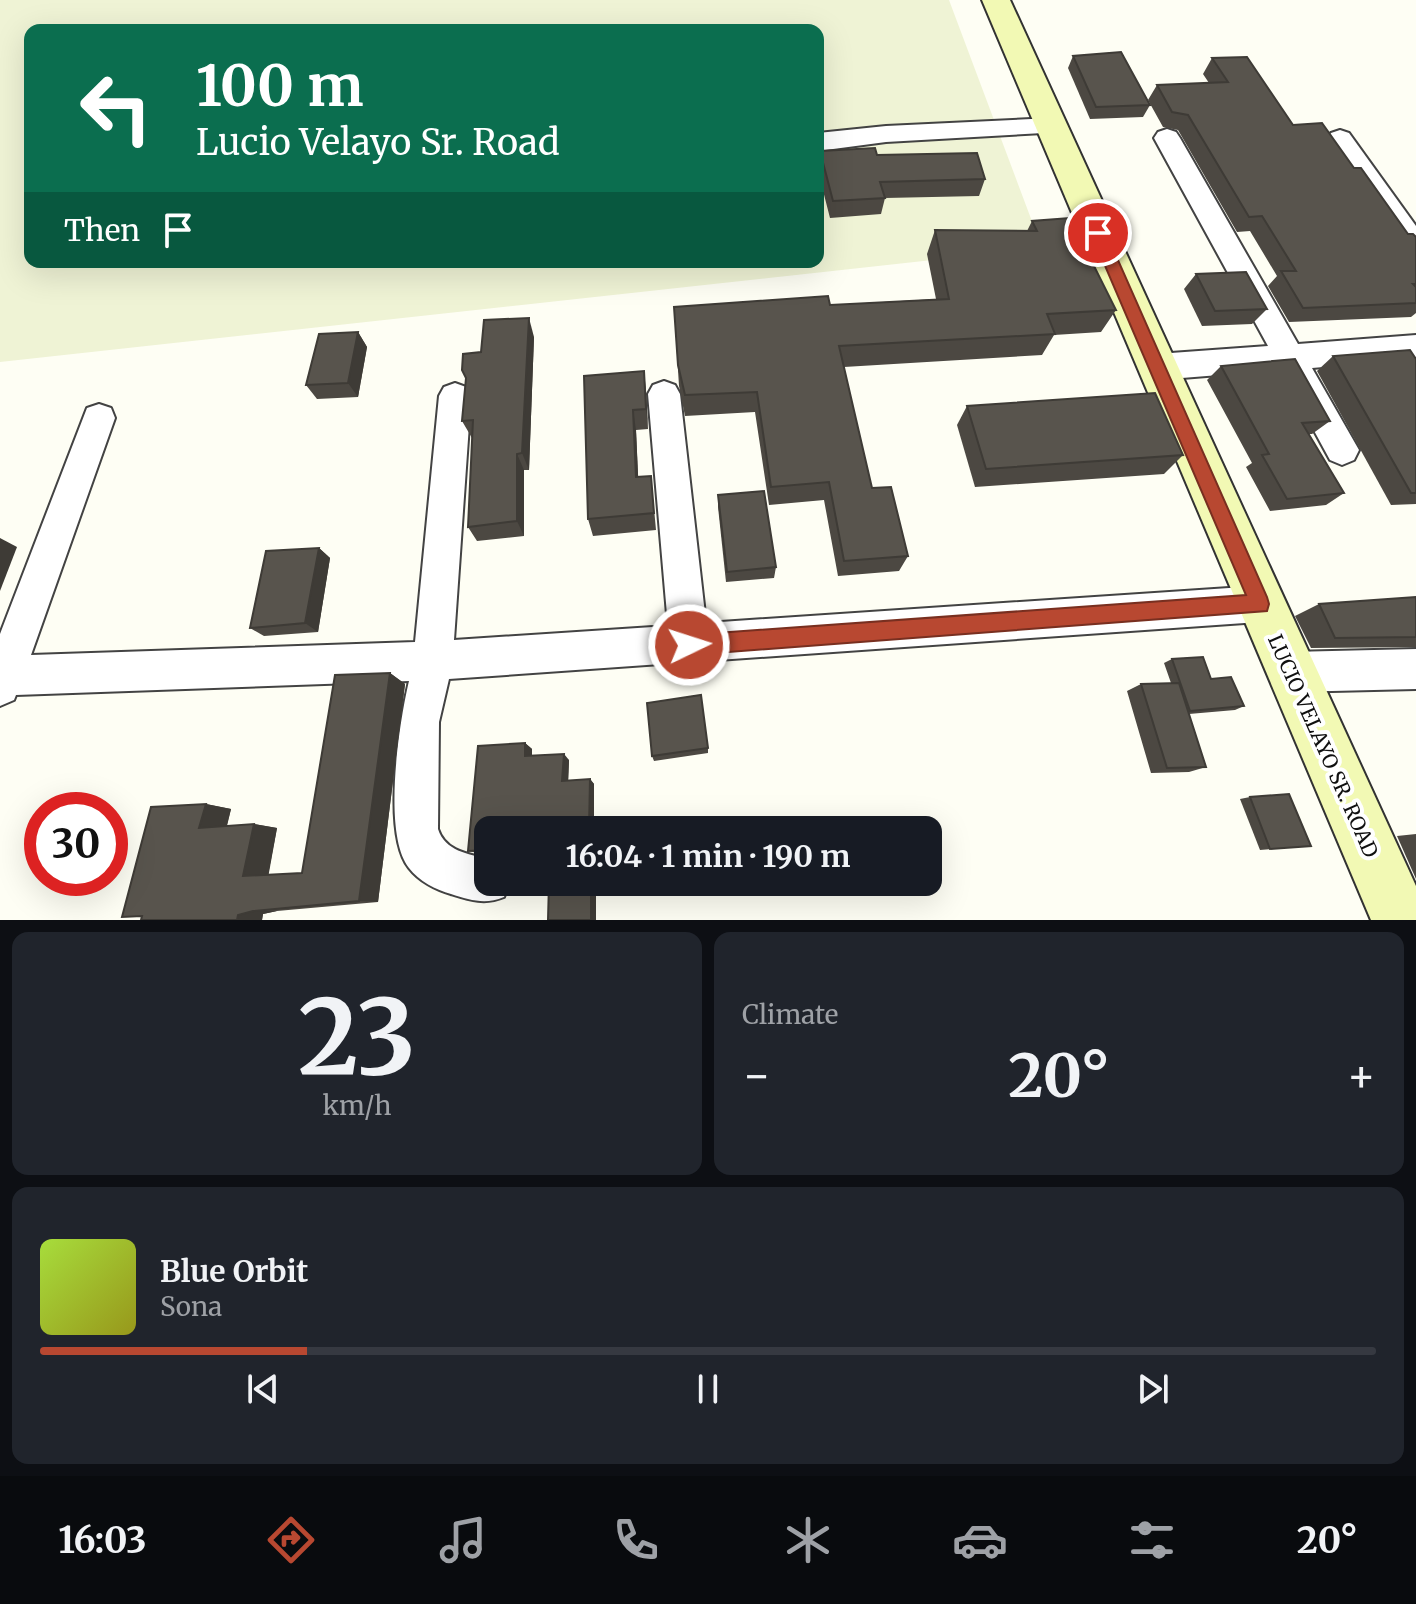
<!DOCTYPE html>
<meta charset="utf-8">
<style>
:root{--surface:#171b24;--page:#20242c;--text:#f1f3f6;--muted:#9ea1a6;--line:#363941;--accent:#b84831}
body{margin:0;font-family:Merriweather,serif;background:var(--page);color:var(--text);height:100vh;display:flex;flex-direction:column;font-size:30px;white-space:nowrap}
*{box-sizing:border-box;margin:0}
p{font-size:26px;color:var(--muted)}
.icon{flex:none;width:44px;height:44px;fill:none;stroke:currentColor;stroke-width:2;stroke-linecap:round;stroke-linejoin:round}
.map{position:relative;height:920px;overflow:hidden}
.sheet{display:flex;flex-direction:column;gap:12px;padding:12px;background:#0d0f14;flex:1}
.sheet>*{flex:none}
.top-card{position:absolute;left:24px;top:24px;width:800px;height:244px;border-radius:16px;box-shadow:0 8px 32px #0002;background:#0b6e4f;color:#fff;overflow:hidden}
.speed{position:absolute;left:24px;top:792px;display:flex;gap:16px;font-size:40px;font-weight:700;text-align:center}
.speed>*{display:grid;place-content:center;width:104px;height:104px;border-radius:50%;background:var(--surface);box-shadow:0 8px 32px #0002;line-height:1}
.speed .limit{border:12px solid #d22;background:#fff;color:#111}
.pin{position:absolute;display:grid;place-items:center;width:68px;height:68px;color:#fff;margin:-34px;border:4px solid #fff;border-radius:50%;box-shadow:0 2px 8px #0007}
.me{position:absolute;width:88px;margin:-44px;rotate:86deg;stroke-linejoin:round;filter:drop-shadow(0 0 6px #0008)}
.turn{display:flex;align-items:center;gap:28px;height:168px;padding:0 40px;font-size:36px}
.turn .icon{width:104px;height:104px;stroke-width:2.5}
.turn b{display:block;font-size:56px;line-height:68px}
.then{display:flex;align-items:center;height:76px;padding:0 40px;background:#0003;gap:16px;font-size:30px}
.big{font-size:60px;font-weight:700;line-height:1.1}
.sheet .tile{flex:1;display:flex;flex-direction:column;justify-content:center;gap:12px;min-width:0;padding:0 28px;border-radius:16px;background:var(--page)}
.sheet .dial{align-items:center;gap:0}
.dial b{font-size:104px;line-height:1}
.song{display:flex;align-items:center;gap:24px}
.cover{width:96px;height:96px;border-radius:12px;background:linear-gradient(135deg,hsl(80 70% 55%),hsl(60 70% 35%))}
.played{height:8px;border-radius:4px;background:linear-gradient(90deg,var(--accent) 20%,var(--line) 20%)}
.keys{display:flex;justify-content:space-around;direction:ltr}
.heat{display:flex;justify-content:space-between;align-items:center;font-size:44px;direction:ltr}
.sheet .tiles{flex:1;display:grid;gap:12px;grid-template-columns:1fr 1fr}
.tile:last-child{grid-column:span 2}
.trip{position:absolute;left:474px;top:816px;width:468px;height:80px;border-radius:16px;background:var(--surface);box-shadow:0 8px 32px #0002;font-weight:700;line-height:80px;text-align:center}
.menu{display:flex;height:128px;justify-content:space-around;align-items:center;background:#090b0e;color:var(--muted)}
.menu .icon{width:56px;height:56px}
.menu .current{color:var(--accent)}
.menu b{font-size:36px;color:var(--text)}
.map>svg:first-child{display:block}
.farmland{fill:#eff3d5;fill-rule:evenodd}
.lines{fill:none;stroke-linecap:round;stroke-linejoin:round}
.street-casing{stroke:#434343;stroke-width:4}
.secondary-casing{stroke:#323232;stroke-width:4}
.street{fill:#fff;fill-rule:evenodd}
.secondary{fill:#f2f9b4;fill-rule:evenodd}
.wall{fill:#4c4842}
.shaded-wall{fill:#3e3b36}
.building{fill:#58544d;stroke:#3e3b36;stroke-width:2}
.route{fill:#b84831;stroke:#782f20;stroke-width:2}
.labels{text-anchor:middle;stroke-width:8;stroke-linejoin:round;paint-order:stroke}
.street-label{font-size:20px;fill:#101010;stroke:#fff}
</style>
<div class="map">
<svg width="1416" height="920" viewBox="0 0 1416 920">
<rect width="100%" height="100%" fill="#fefef4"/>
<path class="farmland" d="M0,0H949L1042,248L0,362ZM30,30H818V262H30Z"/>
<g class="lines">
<defs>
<g id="street">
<polygon points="1052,118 1061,120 1065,126 1061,132 886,142 818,151 818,133 886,126"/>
<polygon points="1167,129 1176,132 1180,138 1298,344 1416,335 1416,359 1312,368 1359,450 1354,460 1342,465 1330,460 1281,370 1157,380 1146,376 1141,367 1146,358 1157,354 1268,346 1154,138 1158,132"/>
<polygon points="1340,130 1349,133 1416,226 1416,258 1406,255 1327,139 1331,133"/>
<path d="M664,381L675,385L680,394L706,623L1259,586L1272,591L1278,604L1272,617L1259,622L449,679L439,722L438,829C445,851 468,854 488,859V882H510L504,897C485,905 470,900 451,894C436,890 419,881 409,868C382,834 399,723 409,681L16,695L14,700L0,706V634L87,408L99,404L111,408L115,418L31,655L415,642L439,396L444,387L455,383L466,387L471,396L454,640L668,626L648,394L653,385Z"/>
<polygon points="1416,649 1416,689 1290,692 1276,686 1270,672 1276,658 1290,652"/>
</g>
<polygon id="secondary" points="982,0 1010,0 1416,886 1416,920 1371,920"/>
</defs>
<use href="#street" class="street-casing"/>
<use href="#secondary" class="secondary-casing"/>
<use href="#street" class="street"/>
<use href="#secondary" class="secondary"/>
</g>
<g class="wall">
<polygon points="1073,56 1150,105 1143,117 1090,119 1068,68"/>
<polygon points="1212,58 1293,125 1354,168 1408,234 1416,237 1416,313 1411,317 1289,322 1268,286 1277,276 1250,231 1237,232 1178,130 1163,127 1148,100 1157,85 1209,83 1203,74"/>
<polygon points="820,151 877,155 985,179 979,196 885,198 881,214 830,218 818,171"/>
<polygon points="1032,221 1116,310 1101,332 1054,335 1042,355 844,367 872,488 908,556 899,571 838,576 824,500 769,505 755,412 685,416 679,386 674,307 830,305 936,299 927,254 935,230 1027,231"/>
<polygon points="1196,274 1267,309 1252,324 1202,326 1184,289"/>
<polygon points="358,332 367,347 358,397 317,399 306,385"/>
<polygon points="534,337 529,470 524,470 524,536 477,541 468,527 472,438 462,421 481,352"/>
<polygon points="1333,356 1416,359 1416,504 1391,505 1317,371"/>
<polygon points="1221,366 1330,421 1312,434 1309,434 1344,493 1326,505 1270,511 1246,467 1252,463 1207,380"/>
<polygon points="584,376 646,391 648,429 636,430 638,477 651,476 656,530 593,536 588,519"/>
<polygon points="967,406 1183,455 1164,474 975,487 957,425"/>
<polygon points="718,495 776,567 774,578 726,582 718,507"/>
<polygon points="319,548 330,558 318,632 264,636 250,628"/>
<polygon points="1416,597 1416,647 1311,648 1295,616 1319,604"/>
<polygon points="1172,659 1211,679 1244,706 1235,710 1189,714 1206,767 1189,772 1151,773 1127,691 1141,684 1171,683 1164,663"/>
<polygon points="390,673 405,684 378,902 277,911 263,914 262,920 141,920 142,917 122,917 206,804 231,809 227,826 254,824 277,828 268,875 302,873"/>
<polygon points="525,743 532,749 532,755 569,760 568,781 590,779 594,784 594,830 488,830 488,853 478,853 468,851"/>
<polygon points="708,748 708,753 654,761 652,756"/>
<polygon points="1250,797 1311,846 1260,850 1240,799"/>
<polygon points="1416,834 1416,879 1397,836"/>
</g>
<g class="shaded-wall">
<polygon points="529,318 534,337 529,470 522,453"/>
<polygon points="358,332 367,347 358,397 348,383"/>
<polygon points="644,371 646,391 648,429 646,409"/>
<polygon points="633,410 636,430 639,495 636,477"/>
<polygon points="517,454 524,470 524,536 517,521"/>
<polygon points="0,538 17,547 0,591"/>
<polygon points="319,548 330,558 318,632 305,623"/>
<polygon points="390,673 405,684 378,902 359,901"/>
<polygon points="525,743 532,749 532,761 525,756"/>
<polygon points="564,754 569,760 568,786 562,781"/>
<polygon points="590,779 594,784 594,830 589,830"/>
<polygon points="206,804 231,809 225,832 199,828"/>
<polygon points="254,824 277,828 268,878 243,876"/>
<polygon points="588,882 593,882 593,886 596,887 596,920 591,920"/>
<polygon points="253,911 277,911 263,914 262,920 237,920 238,915"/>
</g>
<g class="building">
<polygon points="1121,52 1150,105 1096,107 1073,56"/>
<polygon points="1247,57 1293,125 1322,123 1354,168 1361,168 1408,234 1413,234 1416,237 1416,284 1413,284 1416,287 1416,303 1303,308 1281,271 1296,271 1262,216 1249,217 1188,115 1172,112 1157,85 1228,82 1212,58"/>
<polygon points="875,148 877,155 977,153 985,179 880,182 885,198 833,201 820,151"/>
<polygon points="1070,218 1116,310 1047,314 1055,334 839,346 872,488 891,487 908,556 844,561 829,482 771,487 757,392 685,395 678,365 674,307 828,296 830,305 949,299 935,230 1037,231 1032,221"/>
<polygon points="1246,272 1267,309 1215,311 1196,274"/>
<polygon points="529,318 522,453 517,454 517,521 468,527 473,420 462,421 466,378 462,370 463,354 481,352 484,320"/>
<polygon points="358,332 348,383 306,385 319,334"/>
<polygon points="1410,350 1416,359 1416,493 1411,493 1333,356"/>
<polygon points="1295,359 1330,421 1302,423 1344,493 1287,499 1262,455 1269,454 1221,366"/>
<polygon points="644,371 646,409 633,410 636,477 651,476 654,513 588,519 584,376"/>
<polygon points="1155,393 1183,455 986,469 967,406"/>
<polygon points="764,491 776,567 727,572 718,495"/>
<polygon points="319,548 305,623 250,628 266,551"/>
<polygon points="1416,597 1416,637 1335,638 1319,604"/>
<polygon points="1203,657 1211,679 1231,677 1244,706 1190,711 1172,659"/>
<polygon points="390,673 359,901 253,911 238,915 237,920 141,920 142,916 122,917 151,807 206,804 199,828 254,824 243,876 302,873 335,675"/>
<polygon points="1179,683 1206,767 1167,768 1141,684"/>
<polygon points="701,695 708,748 652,756 647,703"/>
<polygon points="525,743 525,756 564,754 562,781 590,779 589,830 488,830 488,850 468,851 478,746"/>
<polygon points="1289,794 1311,846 1270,849 1250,797"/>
<polygon points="549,882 588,882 588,886 591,886 591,920 548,920"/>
</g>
<polygon class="route" points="1098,228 1106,233 1267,597 1269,604 1267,611 689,655 681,652 678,645 681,638 689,635 1246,595 1091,233"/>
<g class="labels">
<g class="street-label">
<text transform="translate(1323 746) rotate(66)" y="7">LUCIO VELAYO SR. ROAD</text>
</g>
</g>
</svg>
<div class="speed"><div class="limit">30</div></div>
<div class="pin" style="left:1098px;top:233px;background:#d93025"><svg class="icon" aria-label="arrive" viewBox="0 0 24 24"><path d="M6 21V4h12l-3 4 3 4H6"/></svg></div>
<svg class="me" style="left:689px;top:645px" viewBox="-20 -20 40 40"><circle r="17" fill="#b84831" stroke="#fff" stroke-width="3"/><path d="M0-11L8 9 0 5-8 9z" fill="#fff"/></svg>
<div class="trip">16:04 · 1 min · 190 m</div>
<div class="top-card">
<div class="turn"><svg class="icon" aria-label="left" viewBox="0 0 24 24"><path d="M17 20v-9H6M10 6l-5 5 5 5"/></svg><div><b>100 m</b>Lucio Velayo Sr. Road</div></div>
<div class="then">Then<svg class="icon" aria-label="arrive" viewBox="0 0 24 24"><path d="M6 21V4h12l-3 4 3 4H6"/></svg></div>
</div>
</div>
<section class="sheet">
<div class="tiles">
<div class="tile dial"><b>23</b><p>km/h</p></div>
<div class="tile"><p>Climate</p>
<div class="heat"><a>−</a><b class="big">20°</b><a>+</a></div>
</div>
<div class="tile">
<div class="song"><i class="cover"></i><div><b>Blue Orbit</b><p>Sona</p></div></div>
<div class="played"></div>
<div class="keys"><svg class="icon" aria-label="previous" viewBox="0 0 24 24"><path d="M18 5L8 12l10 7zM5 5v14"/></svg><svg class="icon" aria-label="pause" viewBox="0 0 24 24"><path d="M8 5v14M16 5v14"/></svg><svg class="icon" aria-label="next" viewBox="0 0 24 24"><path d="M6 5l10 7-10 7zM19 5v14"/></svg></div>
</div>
</div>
</section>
<nav class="menu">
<b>16:03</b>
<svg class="icon current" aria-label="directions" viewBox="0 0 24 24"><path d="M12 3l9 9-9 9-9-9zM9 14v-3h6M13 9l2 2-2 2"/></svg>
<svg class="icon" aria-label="music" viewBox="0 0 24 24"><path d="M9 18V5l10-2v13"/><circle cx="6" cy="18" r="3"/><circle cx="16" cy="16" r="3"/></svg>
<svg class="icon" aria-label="phone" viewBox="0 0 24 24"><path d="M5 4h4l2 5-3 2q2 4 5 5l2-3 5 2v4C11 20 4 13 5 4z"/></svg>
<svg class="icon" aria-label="climate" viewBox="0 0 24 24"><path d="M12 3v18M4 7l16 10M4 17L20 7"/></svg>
<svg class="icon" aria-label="car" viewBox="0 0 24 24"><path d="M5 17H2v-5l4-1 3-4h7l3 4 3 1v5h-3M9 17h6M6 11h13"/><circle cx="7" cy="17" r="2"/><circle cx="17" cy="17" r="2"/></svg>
<svg class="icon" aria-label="filters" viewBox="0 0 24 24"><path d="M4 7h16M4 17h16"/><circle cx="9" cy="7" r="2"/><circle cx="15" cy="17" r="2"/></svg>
<b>20°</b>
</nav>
